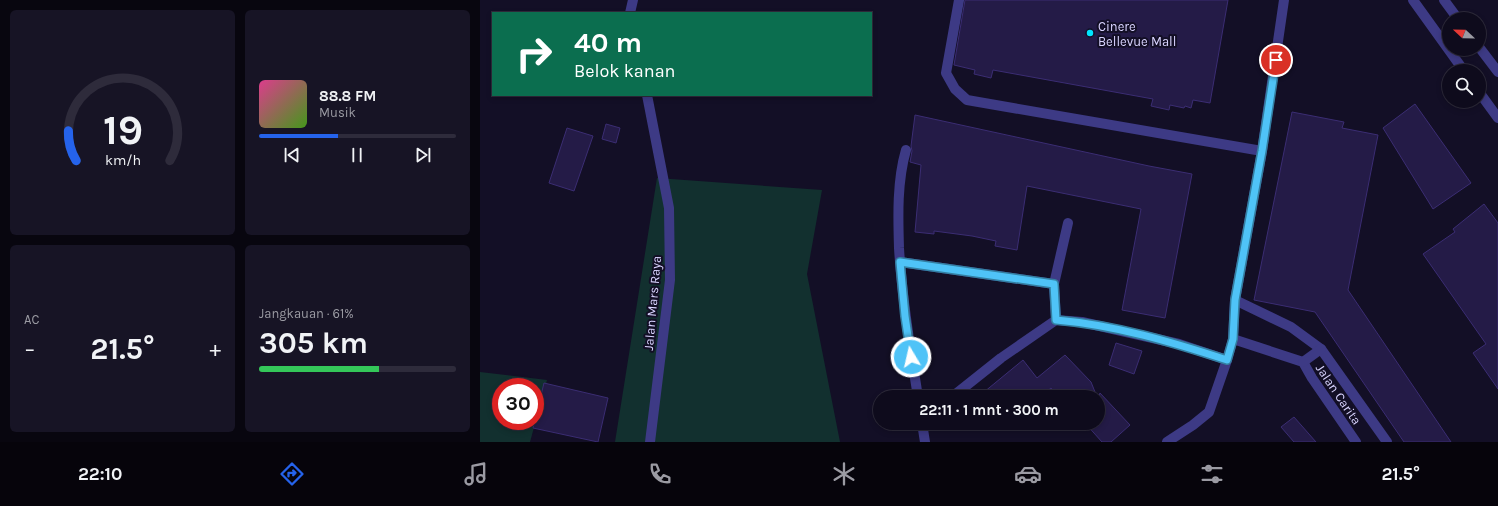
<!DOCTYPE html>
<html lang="id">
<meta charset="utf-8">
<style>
:root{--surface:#0e0b1c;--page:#171425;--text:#f1f3f6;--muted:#9b9ba3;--line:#2e2b3b;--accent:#2563eb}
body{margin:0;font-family:Karla,sans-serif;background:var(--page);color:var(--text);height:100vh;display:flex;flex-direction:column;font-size:15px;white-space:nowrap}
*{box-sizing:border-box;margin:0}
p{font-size:13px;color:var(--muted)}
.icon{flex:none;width:22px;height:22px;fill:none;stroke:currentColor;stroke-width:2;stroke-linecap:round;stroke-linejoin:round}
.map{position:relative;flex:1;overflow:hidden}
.details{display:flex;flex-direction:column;gap:10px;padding:10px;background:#08060f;width:480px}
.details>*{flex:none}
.top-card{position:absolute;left:12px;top:12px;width:380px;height:84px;border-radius:0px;box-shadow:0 2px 6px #0003,0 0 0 1px var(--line);background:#0b6e4f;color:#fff;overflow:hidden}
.needle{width:26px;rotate:292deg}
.fabs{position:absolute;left:962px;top:12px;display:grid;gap:8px}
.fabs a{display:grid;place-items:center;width:44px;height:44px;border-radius:50%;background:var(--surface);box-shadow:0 2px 6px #0003,0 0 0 1px var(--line);font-size:20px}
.speed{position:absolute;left:12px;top:378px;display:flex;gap:8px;font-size:20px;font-weight:700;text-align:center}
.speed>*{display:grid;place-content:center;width:52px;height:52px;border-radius:50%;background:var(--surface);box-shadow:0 2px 6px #0003,0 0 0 1px var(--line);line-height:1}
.speed .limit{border:6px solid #d22;background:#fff;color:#111}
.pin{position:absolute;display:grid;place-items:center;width:34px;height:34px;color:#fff;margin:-17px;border:2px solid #fff;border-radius:50%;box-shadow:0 1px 4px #0007}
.me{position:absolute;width:44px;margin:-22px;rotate:351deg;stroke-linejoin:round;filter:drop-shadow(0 0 3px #0008)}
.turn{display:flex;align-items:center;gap:14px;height:84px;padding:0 16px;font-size:18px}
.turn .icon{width:52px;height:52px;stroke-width:2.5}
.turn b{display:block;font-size:28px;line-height:34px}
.big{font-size:30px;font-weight:700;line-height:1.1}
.details .widget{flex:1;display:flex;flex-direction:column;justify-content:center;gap:6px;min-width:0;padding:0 14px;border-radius:6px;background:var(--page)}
.details .dial{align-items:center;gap:0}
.dial svg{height:104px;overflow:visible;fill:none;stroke:var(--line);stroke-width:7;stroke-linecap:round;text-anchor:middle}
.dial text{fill:var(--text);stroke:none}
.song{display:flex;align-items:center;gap:12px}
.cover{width:48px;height:48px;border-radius:6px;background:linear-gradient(135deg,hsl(330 70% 55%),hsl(100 70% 35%))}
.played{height:4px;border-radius:2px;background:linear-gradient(90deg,var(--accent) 40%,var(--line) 40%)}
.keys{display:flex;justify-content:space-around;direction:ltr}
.heat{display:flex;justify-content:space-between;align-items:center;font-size:22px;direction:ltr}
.charge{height:6px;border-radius:3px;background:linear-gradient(90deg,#34c759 61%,var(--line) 0)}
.details .tiles{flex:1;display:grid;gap:10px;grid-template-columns:repeat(2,1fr)}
.trip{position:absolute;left:393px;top:390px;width:232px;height:40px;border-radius:20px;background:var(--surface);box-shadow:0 2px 6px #0003,0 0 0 1px var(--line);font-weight:700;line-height:40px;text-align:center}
.dock{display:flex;height:64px;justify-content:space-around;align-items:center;background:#06040b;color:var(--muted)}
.dock .icon{width:28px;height:28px}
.dock .active{color:var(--accent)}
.dock b{font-size:18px;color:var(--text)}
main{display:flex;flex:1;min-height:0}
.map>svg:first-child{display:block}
.green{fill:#12302f;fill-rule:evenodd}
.building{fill:#241b47;stroke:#3b2d73}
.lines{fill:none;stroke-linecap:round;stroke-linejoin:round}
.minor{stroke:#3d3a85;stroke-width:10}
.route-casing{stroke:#337fa1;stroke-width:10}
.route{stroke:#4fc3f7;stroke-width:7}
.poi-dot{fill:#00e5ff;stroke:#130f26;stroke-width:1.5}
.labels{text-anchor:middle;stroke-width:4;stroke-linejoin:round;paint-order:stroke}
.poi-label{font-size:13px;fill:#d9d4ff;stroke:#130f26;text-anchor:start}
.street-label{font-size:13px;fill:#d9d4ff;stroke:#130f26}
</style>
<main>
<section class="details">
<div class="tiles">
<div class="widget dial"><svg viewBox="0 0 100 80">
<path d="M14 69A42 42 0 1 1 86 69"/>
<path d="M14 69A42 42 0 0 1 8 46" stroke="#2563eb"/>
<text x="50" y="56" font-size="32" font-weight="700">19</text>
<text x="50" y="72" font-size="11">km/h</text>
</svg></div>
<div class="widget">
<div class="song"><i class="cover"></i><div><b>88.8 FM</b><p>Musik</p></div></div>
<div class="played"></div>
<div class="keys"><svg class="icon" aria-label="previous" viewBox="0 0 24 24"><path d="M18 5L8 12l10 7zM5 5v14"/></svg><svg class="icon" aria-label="pause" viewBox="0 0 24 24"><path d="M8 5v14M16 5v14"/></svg><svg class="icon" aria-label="next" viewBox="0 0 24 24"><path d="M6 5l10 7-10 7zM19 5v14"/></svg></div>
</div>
<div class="widget"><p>AC</p>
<div class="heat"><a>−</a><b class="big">21.5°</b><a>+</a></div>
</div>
<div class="widget"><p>Jangkauan · 61%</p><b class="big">305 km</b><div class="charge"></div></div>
</div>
</section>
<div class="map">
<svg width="1018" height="442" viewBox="0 0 1018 442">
<rect width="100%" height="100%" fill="#130f26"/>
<g class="green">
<polygon points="177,178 342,190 327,274 360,442 135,442"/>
<path d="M0,372L67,380L50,442H0ZM21,387H55V421H21Z"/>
</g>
<g class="building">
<polygon points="485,0 748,0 730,103 713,100 711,108 705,106 704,108 690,105 689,110 671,106 673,99 513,70 511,78 494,74 495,70 474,65"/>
<polygon points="935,104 991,183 953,209 903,128"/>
<polygon points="812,112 864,122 862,128 898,135 868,290 971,442 924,442 835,312 774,300"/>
<polygon points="435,115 669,166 712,174 685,318 642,310 661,209 547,186 537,250 515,246 516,241 492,236 454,231 454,234 435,232 441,165 430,162 432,151 431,146"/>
<polygon points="126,124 140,128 136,143 122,139"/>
<polygon points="87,128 113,136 94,191 69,183"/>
<polygon points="1004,204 1018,223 1018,389 993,353 1006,344 943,254 975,232 973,229"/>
<polygon points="636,343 662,351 654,374 629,365"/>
<polygon points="585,355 611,382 617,397 579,397 571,388 560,397 498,397 543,360 557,378"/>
<polygon points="64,383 128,398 118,442 53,428"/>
<polygon points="620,393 650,425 631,442 622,442 605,423 618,423 618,398"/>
<polygon points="814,417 836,442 814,442 801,427"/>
<polygon points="502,423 518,423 510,431"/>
</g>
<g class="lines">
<g class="minor">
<polyline points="479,0 466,73 475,89 487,100 782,151"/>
<polyline points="933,0 984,71"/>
<polyline points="964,0 978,19"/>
<polyline points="150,13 153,0"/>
<polyline points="999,47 1018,72"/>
<polyline points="999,92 1018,118"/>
<polyline points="167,95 189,208 190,280 170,442"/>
<path d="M426,150C417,181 418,216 419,248C422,298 430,347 438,397"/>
<polyline points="420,262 574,284"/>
<polyline points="755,300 811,327 841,349 907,442"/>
<polyline points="576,320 574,284 588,223"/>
<polyline points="753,339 823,362 832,378 876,442"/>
<polyline points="823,362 841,349"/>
<polyline points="472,397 521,358 576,320 602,322 699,344 747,360"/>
<polyline points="442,423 445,442"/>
<polyline points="687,442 713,425 729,412 747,360 753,339 755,300 782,151 804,0"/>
</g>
</g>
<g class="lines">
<defs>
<path id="route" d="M431,357L425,316L420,262L574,284L576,320C635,325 692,342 747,360L753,339L755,300L782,151L796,60"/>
</defs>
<use href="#route" class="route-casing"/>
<use href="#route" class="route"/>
</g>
<circle class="poi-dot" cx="610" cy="33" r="4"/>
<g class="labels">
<g class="poi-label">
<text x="618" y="31">Cinere<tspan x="618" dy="15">Bellevue Mall</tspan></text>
</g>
<g class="street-label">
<text transform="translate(172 303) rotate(-85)" y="5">Jalan Mars Raya</text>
<text transform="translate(859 394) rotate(56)" y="5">Jalan Carita</text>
</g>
</g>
</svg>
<div class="fabs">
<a><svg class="needle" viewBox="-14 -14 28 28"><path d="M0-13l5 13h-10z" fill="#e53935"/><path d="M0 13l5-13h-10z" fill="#9b9ba3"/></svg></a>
<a><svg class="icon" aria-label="search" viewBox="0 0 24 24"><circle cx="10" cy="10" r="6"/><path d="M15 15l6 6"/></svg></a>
</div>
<div class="speed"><div class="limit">30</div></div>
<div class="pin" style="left:796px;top:60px;background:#d93025"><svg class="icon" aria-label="arrive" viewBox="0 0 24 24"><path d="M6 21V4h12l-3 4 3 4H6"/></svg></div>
<svg class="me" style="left:431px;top:357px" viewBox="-20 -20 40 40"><circle r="17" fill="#4fc3f7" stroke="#fff" stroke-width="3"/><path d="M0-11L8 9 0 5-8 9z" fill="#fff"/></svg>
<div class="trip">22:11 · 1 mnt · 300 m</div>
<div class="top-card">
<div class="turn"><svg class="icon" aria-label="right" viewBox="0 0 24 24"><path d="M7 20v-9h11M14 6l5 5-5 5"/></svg><div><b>40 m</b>Belok kanan</div></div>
</div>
</div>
</main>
<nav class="dock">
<b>22:10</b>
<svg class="icon active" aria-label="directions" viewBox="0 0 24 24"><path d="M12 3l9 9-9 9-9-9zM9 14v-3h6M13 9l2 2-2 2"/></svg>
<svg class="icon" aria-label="music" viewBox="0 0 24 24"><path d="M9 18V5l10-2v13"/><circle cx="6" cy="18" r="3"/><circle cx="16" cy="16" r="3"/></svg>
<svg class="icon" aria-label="phone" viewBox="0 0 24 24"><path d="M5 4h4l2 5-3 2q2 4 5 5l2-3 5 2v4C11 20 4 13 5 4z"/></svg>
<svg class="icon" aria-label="climate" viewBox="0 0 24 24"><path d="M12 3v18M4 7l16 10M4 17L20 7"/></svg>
<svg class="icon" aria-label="car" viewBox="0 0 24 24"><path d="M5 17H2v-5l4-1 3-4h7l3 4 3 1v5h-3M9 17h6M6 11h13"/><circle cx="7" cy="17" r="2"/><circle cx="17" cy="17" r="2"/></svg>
<svg class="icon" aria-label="filters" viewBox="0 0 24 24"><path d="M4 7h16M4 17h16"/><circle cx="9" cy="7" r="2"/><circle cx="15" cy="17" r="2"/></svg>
<b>21.5°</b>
</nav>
